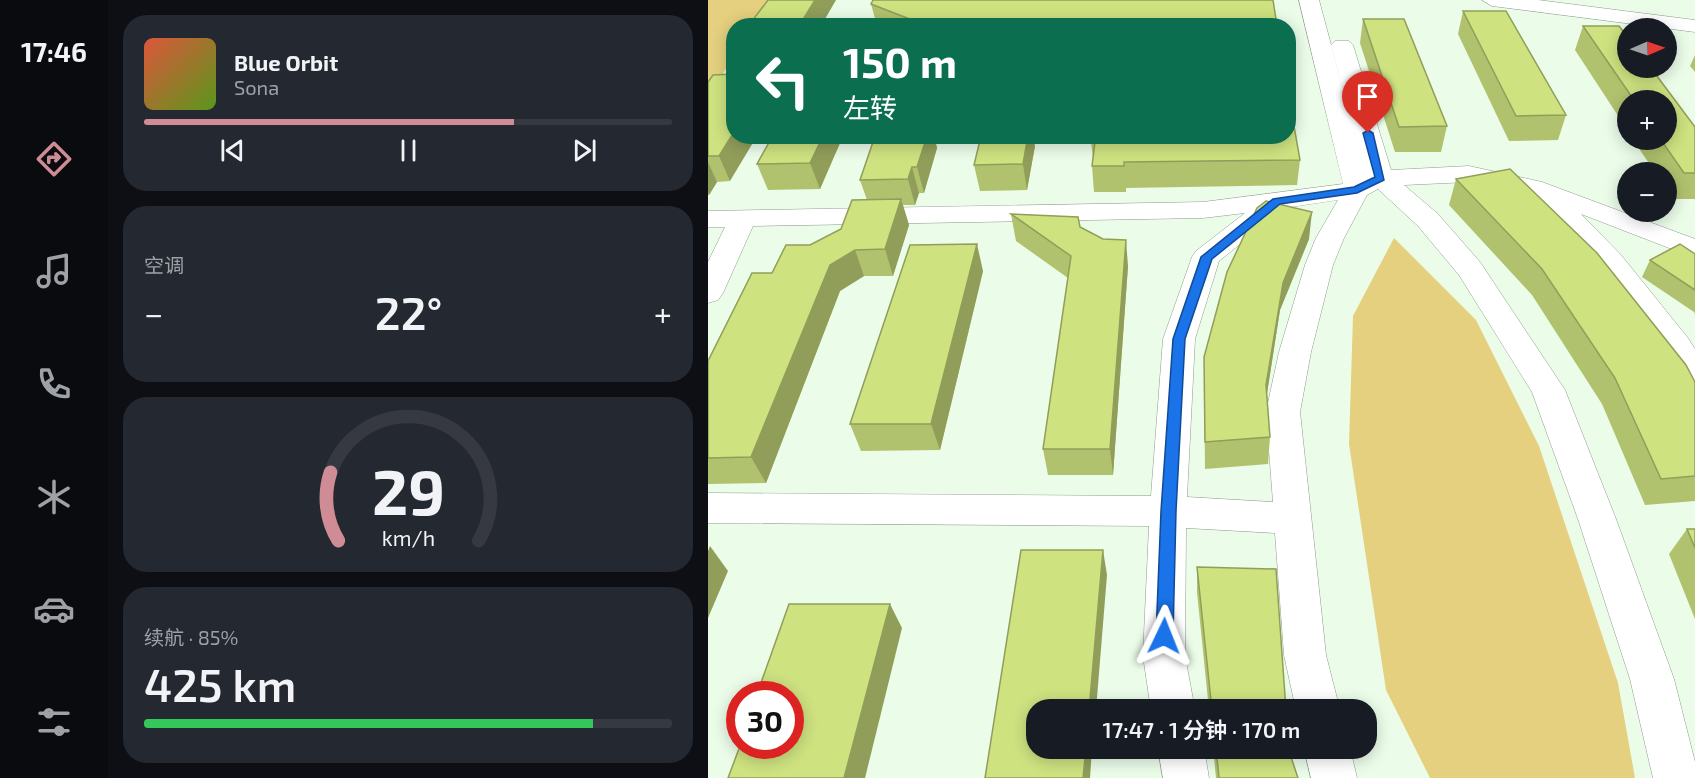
<!DOCTYPE html>
<html lang="zh">
<meta charset="utf-8">
<style>
:root{--surface:#171b24;--page:#242831;--text:#f1f3f6;--muted:#9ea1a6;--line:#363941;--accent:#cf8c94}
body{margin:0;font-family:"Exo 2","Noto Sans SC",sans-serif;background:var(--page);color:var(--text);height:100vh;display:flex;flex-direction:column;font-size:22px;white-space:nowrap}
*{box-sizing:border-box;margin:0}
p{font-size:20px;color:var(--muted)}
.icon{flex:none;width:33px;height:33px;fill:none;stroke:currentColor;stroke-width:2;stroke-linecap:round;stroke-linejoin:round}
.map{position:relative;flex:1;overflow:hidden}
.side{display:flex;flex-direction:column;gap:15px;padding:15px;background:#0d0f14;width:600px}
.side>*{flex:none}
.top-card{position:absolute;left:18px;top:18px;width:570px;height:126px;border-radius:24px;box-shadow:0 3px 15px #0003;background:#0b6e4f;color:#fff;overflow:hidden}
.needle{width:39px;rotate:88deg}
.tools{position:absolute;left:909px;top:18px;display:grid;gap:12px}
.tools a{display:grid;place-items:center;width:60px;height:60px;border-radius:50%;background:var(--surface);box-shadow:0 3px 15px #0003;font-size:30px}
.speed{position:absolute;left:18px;top:681px;display:flex;gap:12px;font-size:30px;font-weight:700;text-align:center}
.speed>*{display:grid;place-content:center;width:78px;height:78px;border-radius:50%;background:var(--surface);box-shadow:0 3px 15px #0003;line-height:1}
.speed .limit{border:9px solid #d22;background:#fff;color:#111}
.pin{position:absolute;display:grid;place-items:center;width:51px;height:51px;color:#fff;margin:-62px -26px;border-radius:50% 50% 50% 0;rotate:-45deg;box-shadow:0 0 6px #0007}
.pin .icon{rotate:45deg}
.me{position:absolute;width:66px;margin:-33px;rotate:2deg;stroke-linejoin:round;filter:drop-shadow(0 0 4px #0008)}
.turn{display:flex;align-items:center;gap:21px;height:126px;padding:0 18px;font-size:27px}
.turn .icon{width:78px;height:78px;stroke-width:2.5}
.turn b{display:block;font-size:42px;line-height:51px}
.big{font-size:45px;font-weight:600;line-height:1.1}
.side .widget{flex:1;display:flex;flex-direction:column;justify-content:center;gap:9px;min-width:0;padding:0 21px;border-radius:24px;background:var(--page)}
.side .dial{align-items:center;gap:0}
.dial svg{height:156px;overflow:visible;fill:none;stroke:var(--line);stroke-width:7;stroke-linecap:round;text-anchor:middle}
.dial text{fill:var(--text);stroke:none}
.song{display:flex;align-items:center;gap:18px}
.cover{width:72px;height:72px;border-radius:9px;background:linear-gradient(135deg,hsl(10 70% 55%),hsl(90 70% 35%))}
.played{height:6px;border-radius:3px;background:linear-gradient(90deg,var(--accent) 70%,var(--line) 70%)}
.keys{display:flex;justify-content:space-around;direction:ltr}
.heat{display:flex;justify-content:space-between;align-items:center;font-size:33px;direction:ltr}
.charge{height:9px;border-radius:4px;background:linear-gradient(90deg,#34c759 85%,var(--line) 0)}
.trip{position:absolute;left:318px;top:699px;width:351px;height:60px;border-radius:24px;background:var(--surface);box-shadow:0 3px 15px #0003;font-weight:600;line-height:60px;text-align:center}
main{display:flex;flex:1;min-height:0}
.tab-bar{display:flex;flex-direction:column;width:108px;justify-content:space-around;align-items:center;background:#090b0e;color:var(--muted)}
.tab-bar .icon{width:42px;height:42px}
.tab-bar .active{color:var(--accent)}
.tab-bar b{font-size:27px;color:var(--text)}
.map>svg:first-child{display:block}
.green{fill:#e4d07e}
.lines{fill:none;stroke-linecap:round;stroke-linejoin:round}
.street-casing{stroke:#8d9c8b;stroke-width:1}
.secondary-casing{stroke:#8d9c8b;stroke-width:1}
.street{fill:#fff;fill-rule:evenodd}
.secondary{fill:#fff;fill-rule:evenodd}
.wall{fill:#b1c26e}
.shaded-wall{fill:#909e5a}
.building{fill:#cee280;stroke:#909e5a;stroke-width:1.5}
.route{fill:#1a73e8;stroke:#114b97;stroke-width:1.5}
</style>
<main>
<nav class="tab-bar">
<b>17:46</b>
<svg class="icon active" aria-label="directions" viewBox="0 0 24 24"><path d="M12 3l9 9-9 9-9-9zM9 14v-3h6M13 9l2 2-2 2"/></svg>
<svg class="icon" aria-label="music" viewBox="0 0 24 24"><path d="M9 18V5l10-2v13"/><circle cx="6" cy="18" r="3"/><circle cx="16" cy="16" r="3"/></svg>
<svg class="icon" aria-label="phone" viewBox="0 0 24 24"><path d="M5 4h4l2 5-3 2q2 4 5 5l2-3 5 2v4C11 20 4 13 5 4z"/></svg>
<svg class="icon" aria-label="climate" viewBox="0 0 24 24"><path d="M12 3v18M4 7l16 10M4 17L20 7"/></svg>
<svg class="icon" aria-label="car" viewBox="0 0 24 24"><path d="M5 17H2v-5l4-1 3-4h7l3 4 3 1v5h-3M9 17h6M6 11h13"/><circle cx="7" cy="17" r="2"/><circle cx="17" cy="17" r="2"/></svg>
<svg class="icon" aria-label="filters" viewBox="0 0 24 24"><path d="M4 7h16M4 17h16"/><circle cx="9" cy="7" r="2"/><circle cx="15" cy="17" r="2"/></svg>
</nav>
<section class="side">
<div class="widget">
<div class="song"><i class="cover"></i><div><b>Blue Orbit</b><p>Sona</p></div></div>
<div class="played"></div>
<div class="keys"><svg class="icon" aria-label="previous" viewBox="0 0 24 24"><path d="M18 5L8 12l10 7zM5 5v14"/></svg><svg class="icon" aria-label="pause" viewBox="0 0 24 24"><path d="M8 5v14M16 5v14"/></svg><svg class="icon" aria-label="next" viewBox="0 0 24 24"><path d="M6 5l10 7-10 7zM19 5v14"/></svg></div>
</div>
<div class="widget"><p>空调</p>
<div class="heat"><a>−</a><b class="big">22°</b><a>+</a></div>
</div>
<div class="widget dial"><svg viewBox="0 0 100 80">
<path d="M14 69A42 42 0 1 1 86 69"/>
<path d="M14 69A42 42 0 0 1 10 34" stroke="#cf8c94"/>
<text x="50" y="56" font-size="32" font-weight="700">29</text>
<text x="50" y="72" font-size="11">km/h</text>
</svg></div>
<div class="widget"><p>续航 · 85%</p><b class="big">425 km</b><div class="charge"></div></div>
</section>
<div class="map">
<svg width="987" height="778" viewBox="0 0 987 778">
<rect width="100%" height="100%" fill="#ebfce9"/>
<g class="green">
<polygon points="0,0 63,0 46,25 26,26 25,58 0,97"/>
<polygon points="686,238 768,320 831,446 910,683 927,778 722,778 678,690 641,444 645,316"/>
</g>
<g class="lines">
<defs>
<g id="street">
<path d="M591,0H611L658,175L623,45L627,41H641L645,45L683,170L761,166L834,182L987,239V258L873,214L913,255L980,338L987,349V388L975,384L957,353L893,267L825,196L761,182L696,185L730,214L772,262L857,390L908,519L966,679L987,762V778H945L922,679L870,519L824,392L751,275L710,226L670,189L659,195L636,238L625,265L603,352L592,412L618,655L632,710H588L576,655L567,533L478,528L477,656L487,710H443L435,656L441,526L0,523V493L443,496L455,339L484,257L488,251L537,213L495,218L45,226L15,293L10,300L0,303V262L17,227H0V211L495,202L635,184ZM630,200L608,238L597,265L571,352L558,412L565,502L479,497L487,339L511,261L577,208Z"/>
<polygon points="450,748 496,748 501,778 455,778"/>
<polygon points="596,748 642,748 649,778 603,778"/>
</g>
<polygon id="secondary" points="774,0 830,0 987,20 987,32 784,6"/>
</defs>
<use href="#street" class="street-casing"/>
<use href="#secondary" class="secondary-casing"/>
<use href="#street" class="street"/>
<use href="#secondary" class="secondary"/>
</g>
<g class="wall">
<polygon points="163,4 569,26 169,26"/>
<polygon points="755,11 858,115 850,140 801,141 750,34"/>
<polygon points="655,19 739,126 733,152 687,152 652,43"/>
<polygon points="875,26 911,26 920,37 920,68 943,68 987,127 987,199 964,199 958,190 958,172 947,172 925,140 958,140 958,100 920,100 920,131 867,50"/>
<polygon points="987,55 987,72 982,66"/>
<polygon points="25,74 22,181 9,182 1,195 0,195 0,82"/>
<polygon points="135,136 112,189 60,190 49,164 86,137"/>
<polygon points="167,136 226,136 229,148 216,193 211,193 207,205 195,205 201,225 185,276 156,276 132,291 58,483 0,484 0,361 64,273 102,245 133,229 159,200 152,180"/>
<polygon points="383,142 592,160 589,185 418,188 418,192 386,192 384,166 385,158"/>
<polygon points="327,146 319,190 272,191 266,165"/>
<polygon points="748,179 987,382 987,501 937,505 894,404 824,295 741,205"/>
<polygon points="303,214 372,227 420,266 405,475 340,475 335,449 360,278 308,241"/>
<polygon points="601,239 572,310 559,394 562,437 560,464 497,469 496,357"/>
<polygon points="987,254 987,314 986,312 934,277 942,260"/>
<polygon points="275,271 232,450 153,451 142,424"/>
<polygon points="979,529 987,529 987,619 961,554"/>
<polygon points="489,567 578,710 501,710 489,592"/>
<polygon points="505,748 580,748 590,778 508,778"/>
</g>
<g class="shaded-wall">
<polygon points="107,0 128,0 113,26 91,26"/>
<polygon points="26,132 26,136 49,136 22,181 11,156"/>
<polygon points="115,136 135,136 112,189 102,163"/>
<polygon points="219,136 226,136 229,148 216,193 209,167"/>
<polygon points="320,136 325,136 327,146 319,190 315,164"/>
<polygon points="0,162 9,182 1,195 0,192"/>
<polygon points="204,167 211,193 207,205 200,179"/>
<polygon points="193,199 201,225 185,276 177,249"/>
<polygon points="604,212 601,239 572,310 556,412 558,385 575,283"/>
<polygon points="418,240 420,266 405,475 402,449"/>
<polygon points="269,244 275,271 232,450 223,424"/>
<polygon points="147,250 156,276 132,291 58,483 43,457 122,265"/>
<polygon points="2,546 20,571 0,618 0,551"/>
<polygon points="395,550 399,575 388,710 381,710"/>
<polygon points="182,604 194,628 157,778 136,778"/>
<polygon points="378,748 384,748 382,778 375,778"/>
</g>
<g class="building">
<polygon points="60,0 107,0 91,26 41,25"/>
<polygon points="165,0 565,0 569,26 217,25 163,4"/>
<polygon points="755,11 798,11 858,115 808,116"/>
<polygon points="655,19 696,19 739,126 691,127"/>
<polygon points="875,26 911,26 920,37 920,68 943,68 987,127 987,173 976,173 953,140 958,140 958,100 926,100"/>
<polygon points="26,73 26,132 11,156 0,156 0,82 5,75 25,74"/>
<polygon points="580,92 592,160 416,162 416,166 384,166 387,142 383,142 384,136 580,136"/>
<polygon points="87,136 115,136 102,163 49,164 64,137"/>
<polygon points="167,136 219,136 209,167 204,167 200,179 152,180"/>
<polygon points="273,136 320,136 315,164 266,165"/>
<polygon points="802,169 889,253 978,365 987,382 987,476 953,479 907,378 834,269 748,179"/>
<polygon points="193,199 177,249 147,250 122,265 43,457 0,458 0,361 44,273 64,273 78,245 102,245 133,229 144,200"/>
<polygon points="558,201 604,212 575,283 558,385 562,437 497,442 496,357 519,272 549,208"/>
<polygon points="303,214 370,217 372,227 395,239 418,240 402,449 335,449 363,256"/>
<polygon points="269,244 223,424 142,424 202,245"/>
<polygon points="972,244 987,254 987,290 942,260"/>
<polygon points="979,529 987,529 987,548"/>
<polygon points="313,550 395,550 381,710 328,710 328,748 378,748 375,778 277,778"/>
<polygon points="489,567 568,569 578,710 504,710"/>
<polygon points="81,604 182,604 136,778 20,778 32,746 82,746 82,694 49,694"/>
<polygon points="508,748 580,748 590,778 511,778"/>
</g>
<polygon class="route" points="660,130 665,133 676,180 649,193 572,204 504,259 477,339 468,511 465,636 462,641 456,644 450,641 448,636 453,511 465,339 493,257 565,199 646,187 667,177 655,133"/>
</svg>
<div class="tools">
<a><svg class="needle" viewBox="-14 -14 28 28"><path d="M0-13l5 13h-10z" fill="#e53935"/><path d="M0 13l5-13h-10z" fill="#9ea1a6"/></svg></a>
<a>+</a>
<a>−</a>
</div>
<div class="speed"><div class="limit">30</div></div>
<div class="pin" style="left:660px;top:133px;background:#d93025"><svg class="icon" aria-label="arrive" viewBox="0 0 24 24"><path d="M6 21V4h12l-3 4 3 4H6"/></svg></div>
<svg class="me" style="left:456px;top:636px" viewBox="-20 -20 40 40"><path d="M0-17L14 15 0 8-14 15z" fill="#1a73e8" stroke="#fff" stroke-width="4"/></svg>
<div class="trip">17:47 · 1 分钟 · 170 m</div>
<div class="top-card">
<div class="turn"><svg class="icon" aria-label="left" viewBox="0 0 24 24"><path d="M17 20v-9H6M10 6l-5 5 5 5"/></svg><div><b>150 m</b>左转</div></div>
</div>
</div>
</main>
